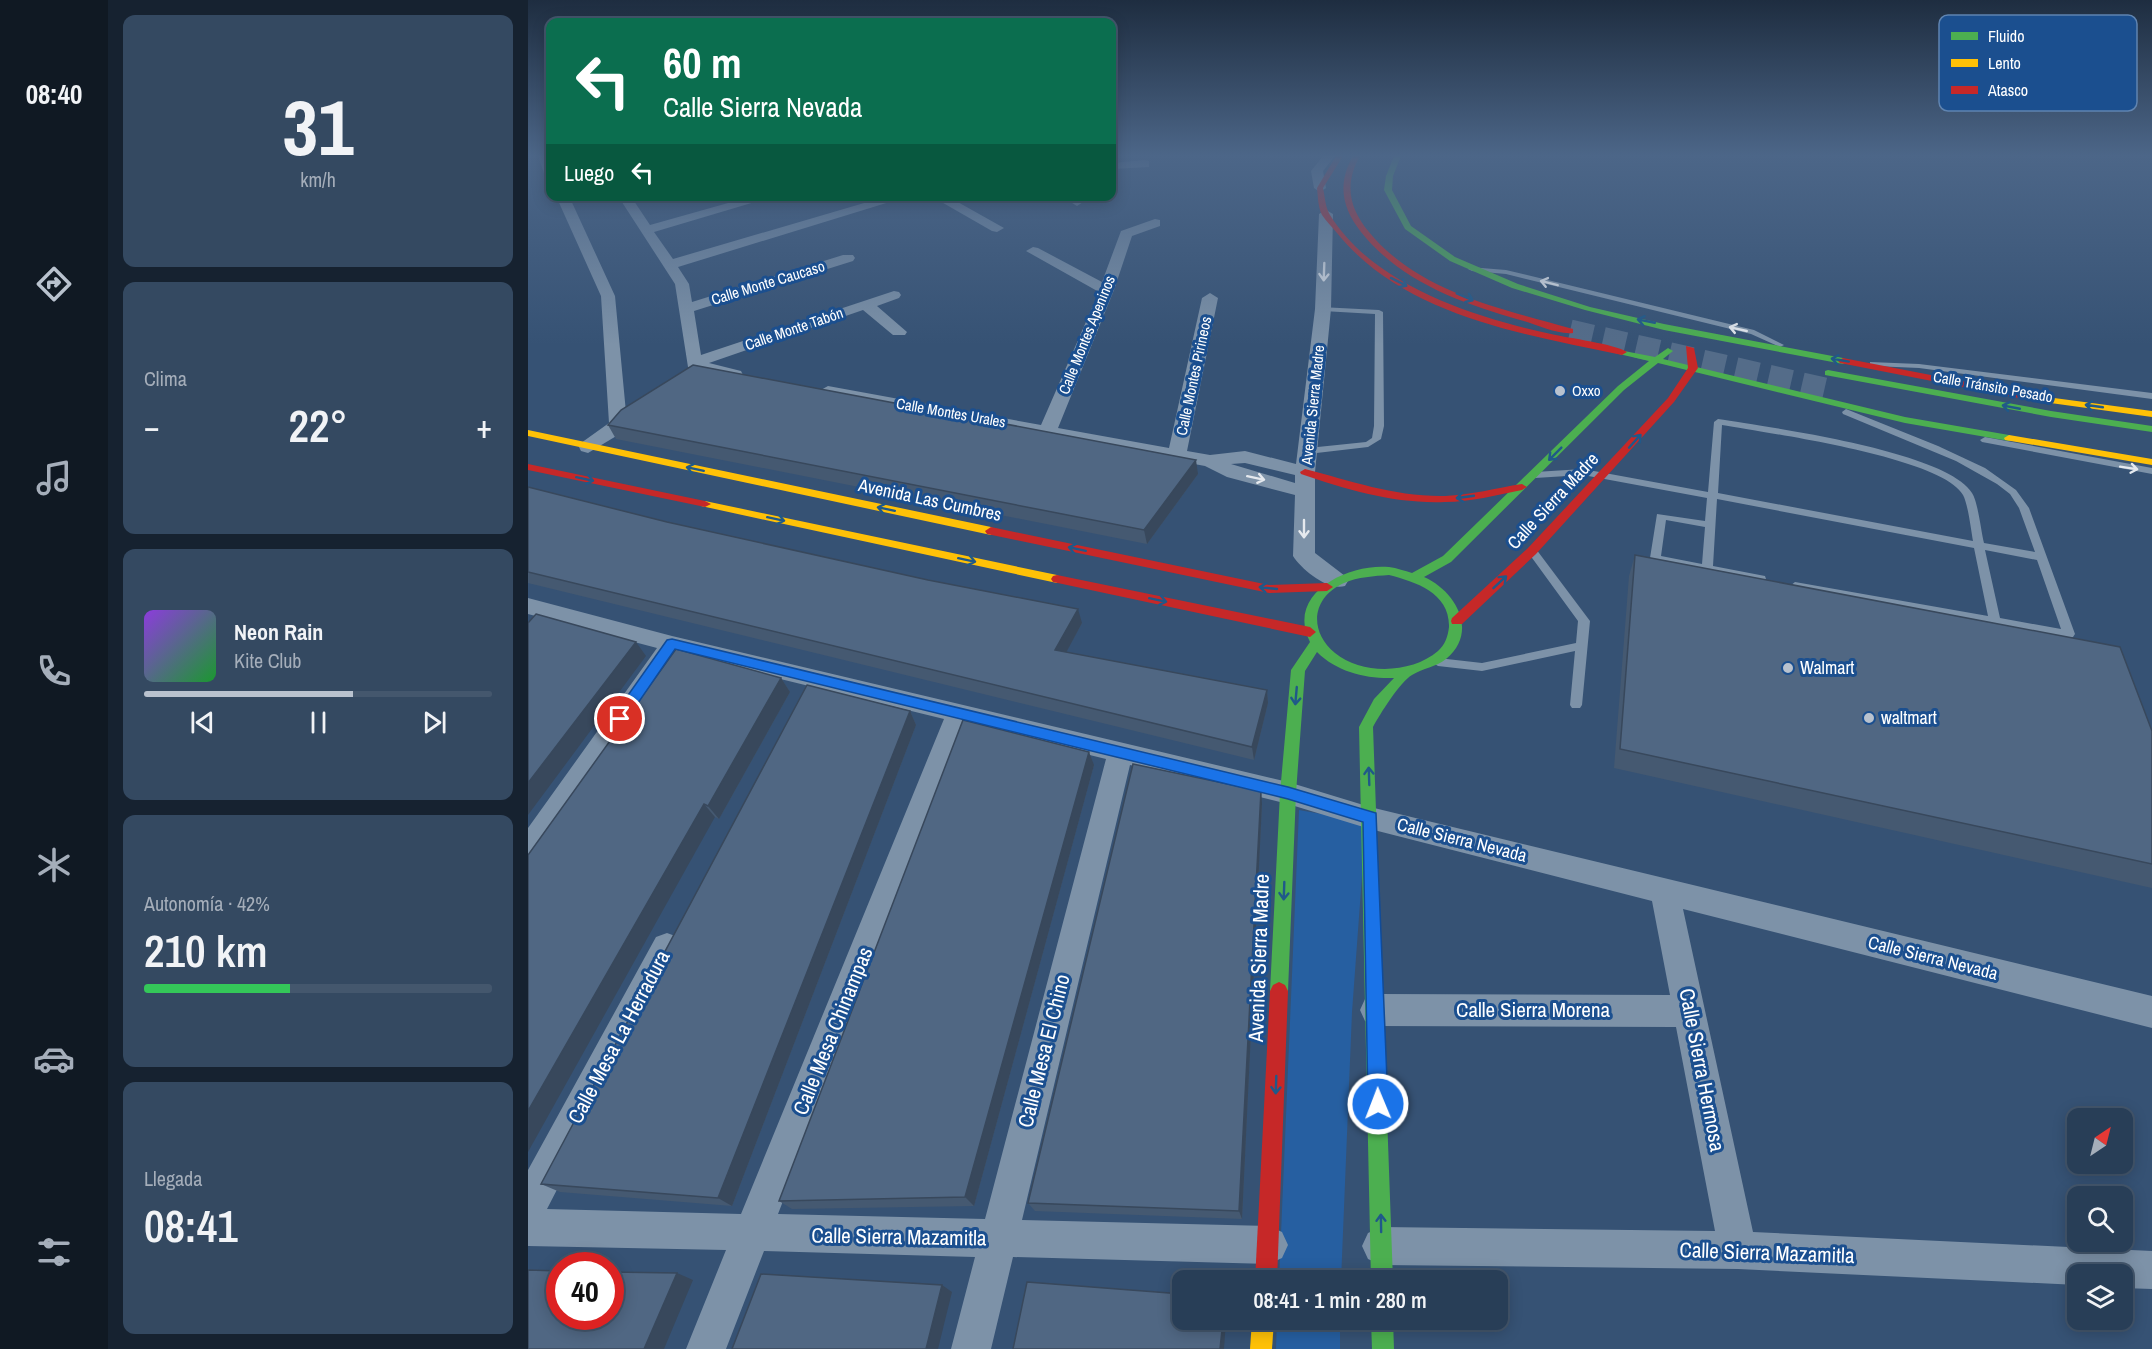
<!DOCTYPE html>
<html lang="es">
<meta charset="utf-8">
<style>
:root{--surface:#283e57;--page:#344961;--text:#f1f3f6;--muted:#a5aeba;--line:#44576d;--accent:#b9c2ce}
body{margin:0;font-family:"Archivo Narrow",sans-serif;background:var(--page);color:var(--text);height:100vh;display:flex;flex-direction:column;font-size:22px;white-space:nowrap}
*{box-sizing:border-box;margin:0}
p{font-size:20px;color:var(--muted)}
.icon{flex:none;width:33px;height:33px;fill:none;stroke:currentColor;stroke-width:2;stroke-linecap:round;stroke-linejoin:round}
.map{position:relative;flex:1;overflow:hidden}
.panel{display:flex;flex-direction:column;gap:15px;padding:15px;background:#162230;width:420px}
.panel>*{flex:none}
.banner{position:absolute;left:18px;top:18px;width:570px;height:183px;border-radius:12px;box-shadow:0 3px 15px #0003,0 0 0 2px var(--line);background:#0b6e4f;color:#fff;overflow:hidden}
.needle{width:39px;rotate:35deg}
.fabs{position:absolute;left:1539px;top:1108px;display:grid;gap:12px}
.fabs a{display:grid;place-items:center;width:66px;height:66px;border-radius:12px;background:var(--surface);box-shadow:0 3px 15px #0003,0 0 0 2px var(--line);font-size:30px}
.speed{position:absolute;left:18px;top:1252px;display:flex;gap:12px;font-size:30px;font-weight:700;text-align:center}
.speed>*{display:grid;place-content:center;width:78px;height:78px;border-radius:50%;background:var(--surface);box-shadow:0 3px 15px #0003,0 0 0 2px var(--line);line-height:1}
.speed .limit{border:9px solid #d22;background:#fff;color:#111}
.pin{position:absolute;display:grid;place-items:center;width:51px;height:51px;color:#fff;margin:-26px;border:3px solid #fff;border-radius:50%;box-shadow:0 2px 6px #0007}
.me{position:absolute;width:66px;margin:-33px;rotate:359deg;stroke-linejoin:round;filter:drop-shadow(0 0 4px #0008)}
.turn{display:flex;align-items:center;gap:21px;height:126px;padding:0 18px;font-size:27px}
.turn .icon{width:78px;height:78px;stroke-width:2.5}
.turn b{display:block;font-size:42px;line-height:51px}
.then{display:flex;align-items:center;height:57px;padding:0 18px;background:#0003;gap:12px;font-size:22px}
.big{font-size:45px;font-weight:600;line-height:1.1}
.panel .card{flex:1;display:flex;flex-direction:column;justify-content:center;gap:9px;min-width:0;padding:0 21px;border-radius:12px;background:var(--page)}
.panel .dial{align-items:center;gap:0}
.dial b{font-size:78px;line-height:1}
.song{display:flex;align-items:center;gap:18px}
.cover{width:72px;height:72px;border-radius:9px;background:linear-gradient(135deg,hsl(270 70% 55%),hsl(130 70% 35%))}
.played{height:6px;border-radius:3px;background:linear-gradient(90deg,var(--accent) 60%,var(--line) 60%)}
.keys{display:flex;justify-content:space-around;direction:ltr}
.heat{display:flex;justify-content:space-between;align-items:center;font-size:33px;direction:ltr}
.charge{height:9px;border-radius:4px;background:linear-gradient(90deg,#34c759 42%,var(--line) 0)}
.trip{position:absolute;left:644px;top:1270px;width:336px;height:60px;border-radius:12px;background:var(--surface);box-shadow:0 3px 15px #0003,0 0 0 2px var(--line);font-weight:600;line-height:60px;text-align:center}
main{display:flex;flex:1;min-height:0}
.dock{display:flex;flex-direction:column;width:108px;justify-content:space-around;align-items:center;background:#101923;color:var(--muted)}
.dock .icon{width:42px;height:42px}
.dock .on{color:var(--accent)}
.dock b{font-size:27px;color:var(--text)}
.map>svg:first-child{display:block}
.green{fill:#265fa1}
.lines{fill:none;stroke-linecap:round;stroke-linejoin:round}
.primary-tunnel{stroke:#546c89;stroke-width:23;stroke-dasharray:23 11;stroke-linecap:butt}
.lane{fill:#7d92a8;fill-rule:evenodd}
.street{fill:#7d92a8;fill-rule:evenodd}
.fast{fill:#4caf50;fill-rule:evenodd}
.slow{fill:#ffc107;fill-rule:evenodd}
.jam{fill:#c62828;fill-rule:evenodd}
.wall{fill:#455971}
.shaded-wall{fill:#38485c}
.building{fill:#506783;stroke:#38485c;stroke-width:1.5}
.oneway{stroke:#e5e9ee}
.oneway2{stroke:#205989}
.route{fill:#1a73e8;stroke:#114b97;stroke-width:1.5}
.poi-dot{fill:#b9c2ce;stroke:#1b4f8f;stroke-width:2}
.labels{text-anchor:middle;stroke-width:6;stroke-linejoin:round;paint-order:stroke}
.far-street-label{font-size:15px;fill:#fff;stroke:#1b4f8f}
.far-poi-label{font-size:15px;fill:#fff;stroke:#1b4f8f;text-anchor:start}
.street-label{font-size:18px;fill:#fff;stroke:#1b4f8f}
.poi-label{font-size:18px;fill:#fff;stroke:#1b4f8f;text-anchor:start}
.near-street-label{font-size:21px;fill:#fff;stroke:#1b4f8f}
.key{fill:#1b4f8f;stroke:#5f84b1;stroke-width:1.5}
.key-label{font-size:16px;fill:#fff}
</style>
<main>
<nav class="dock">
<b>08:40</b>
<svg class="icon on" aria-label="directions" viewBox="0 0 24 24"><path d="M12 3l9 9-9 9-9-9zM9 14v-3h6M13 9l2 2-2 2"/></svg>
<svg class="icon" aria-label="music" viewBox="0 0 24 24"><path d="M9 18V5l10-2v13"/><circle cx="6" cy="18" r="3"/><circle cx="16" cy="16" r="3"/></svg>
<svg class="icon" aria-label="phone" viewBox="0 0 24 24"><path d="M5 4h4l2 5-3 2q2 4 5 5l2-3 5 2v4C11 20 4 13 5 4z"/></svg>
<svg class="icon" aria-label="climate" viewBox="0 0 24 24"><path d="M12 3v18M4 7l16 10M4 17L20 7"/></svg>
<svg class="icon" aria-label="car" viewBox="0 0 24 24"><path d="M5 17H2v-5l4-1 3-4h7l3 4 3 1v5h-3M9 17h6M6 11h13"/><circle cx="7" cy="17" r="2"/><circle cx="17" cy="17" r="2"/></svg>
<svg class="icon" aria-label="filters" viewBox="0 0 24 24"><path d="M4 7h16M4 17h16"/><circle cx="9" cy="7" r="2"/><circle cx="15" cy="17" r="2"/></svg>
</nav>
<section class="panel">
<div class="card dial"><b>31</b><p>km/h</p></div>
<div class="card"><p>Clima</p>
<div class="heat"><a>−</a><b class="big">22°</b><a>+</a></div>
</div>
<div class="card">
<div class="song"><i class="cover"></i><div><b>Neon Rain</b><p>Kite Club</p></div></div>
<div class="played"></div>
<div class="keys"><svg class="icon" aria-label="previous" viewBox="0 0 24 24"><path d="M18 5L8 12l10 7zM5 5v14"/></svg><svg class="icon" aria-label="pause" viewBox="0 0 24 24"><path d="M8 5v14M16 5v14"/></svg><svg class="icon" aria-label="next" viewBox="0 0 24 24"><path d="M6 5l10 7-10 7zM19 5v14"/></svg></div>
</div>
<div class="card"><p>Autonomía · 42%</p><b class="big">210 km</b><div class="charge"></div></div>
<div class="card"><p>Llegada</p><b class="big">08:41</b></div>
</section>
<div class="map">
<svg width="1624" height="1349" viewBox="0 0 1624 1349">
<rect width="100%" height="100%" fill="#365274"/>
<g class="green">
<polygon points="771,810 838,822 824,1012 813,1281 751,1281"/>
<polygon points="749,1320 812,1320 812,1349 748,1349"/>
</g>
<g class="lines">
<polyline class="primary-tunnel" points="1042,331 1301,390"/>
<g class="lane">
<polygon points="941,267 978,270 1226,330 1256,345 1252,347 1223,334 978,274 944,271 940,269"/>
<polygon points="792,307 851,310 855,312 856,426 853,439 840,447 780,454 775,451 780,448 838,442 844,438 846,426 847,314 795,311 792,311"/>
<polygon points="1342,362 1391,364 1624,393 1624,399 1391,368 1345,366 1342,366"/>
<path d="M1318,409L1410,446L1457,468L1488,490L1501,508L1547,634L1545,637L1541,638L1267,590L1262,586L1267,582L1460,616L1446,548L1189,499L1185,566L1237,576L1238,579L1233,583L1127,561L1122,558L1129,514L1177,521L1179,498L1055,475L1007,478L1002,475L1007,472L1055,469L1180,492L1186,422L1190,419C1240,427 1419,451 1444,493C1450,502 1453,531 1456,543L1507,552L1491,508L1482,494L1469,484L1428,461L1315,414L1314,412ZM1194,425C1239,433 1414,457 1435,495C1440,504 1443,530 1445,541L1190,493ZM1138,520L1177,527L1174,564L1133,556ZM1457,550L1509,560L1533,629L1472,618Z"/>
<polygon points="1457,437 1624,468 1624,474 1454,442 1452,440"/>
<polygon points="1004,548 1008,549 1062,621 1054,705 1052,708 1044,708 1042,705 1047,651 954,671 910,666 904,662 910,658 954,663 1048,643 1050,621 999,551"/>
</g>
<g class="street">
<polygon points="10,156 22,156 22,176 16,173"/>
<polygon points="795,156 807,156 795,171 798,188 792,192 786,188 783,171"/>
<polygon points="617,160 621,161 621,167 584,169 584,163"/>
<polygon points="28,196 41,196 87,296 99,423 90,435 60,453 53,451 51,447 53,443 81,423 73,296"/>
<path d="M90,196H132L126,200L106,201L122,225L225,196H247L126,232L145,259L360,196H381L150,267L161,284L164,302L315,255H325L327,258L325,261L166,311L173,355L366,291L371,292L373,295L371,298L349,306L379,332L377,335H365L335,310L181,363L213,371L215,375L213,379C196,383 175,373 160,367L147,284Z"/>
<polygon points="403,196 419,196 476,228 469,232 464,231"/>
<polygon points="533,196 549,196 555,202 549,206"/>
<path d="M798,210L805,214L803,309L787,472V553L817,576L820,581L817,586C800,591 774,570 765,556L767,495L699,477L677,466L300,396L291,391L300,386L513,425L571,292L498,251L505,247L510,248L574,282L593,231L627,219L632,220V226L604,236L586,290L530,428L641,448L674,298L682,293L690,298L659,451L682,455L717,451L768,464L787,309L791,214ZM717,463L767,475V483L703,464Z"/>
<path d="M0,598L144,636L760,782L842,807L1624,996V1028L1155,909L1225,1232L1624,1251V1289L1594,1288V1275H1550V1285L1210,1269L853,1265L840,1259L834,1246L840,1233L853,1227L1187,1231L1148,1027L848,1026L837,1021L832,1010L837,999L848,994L1142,995L1124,901L842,829L760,804L602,765L494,1220L741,1226L754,1232L760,1245L754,1258L741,1264L485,1257L463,1349H423L447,1257L236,1251L198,1349H158L198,1250L0,1246V1170L128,937L139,933L150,937L154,947L19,1209L213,1214L416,719L150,654L10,859L0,862V828L129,648L0,614ZM439,725L578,759L457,1219L250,1214Z"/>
</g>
<g class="fast">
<polygon points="866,156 873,156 865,176 864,190 883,226 927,257 990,284 1062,307 1136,324 1315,358 1320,361 1315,364 1136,330 1057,310 984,288 922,261 877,229 856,190 858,176"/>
<path d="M1140,348L1145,351L1135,359L1377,417L1481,435L1486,438L1481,441L1377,423L1130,363L1096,390L923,562L896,577C928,591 951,632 918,659C908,667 895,668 884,675C872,682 852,714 845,727L865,1281H843L831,727L846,699L866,678C838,679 809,672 789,652L777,671L768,793L760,991L757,997L751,1000L745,997L742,991L752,793L763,670L782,642C757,593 821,563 861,567C869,568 877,571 884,573L915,556L1090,386L1121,361L1091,354V350L1127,357ZM861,575C888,582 922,593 921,627C920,636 917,645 910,651C883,674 834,675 807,653C780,631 784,597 816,583C830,577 846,576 861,575Z"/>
<polygon points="1300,370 1523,411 1624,426 1624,432 1523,417 1297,375 1297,371"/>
<polygon points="843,1320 865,1320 866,1349 844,1349"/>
</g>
<g class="slow">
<polygon points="1511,396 1624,411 1624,417 1508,401 1508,397"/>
<polygon points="0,430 463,527 469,531 463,535 0,436"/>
<polygon points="1481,435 1624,459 1624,465 1477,440 1476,438"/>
<polygon points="177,501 529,575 535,579 529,583 173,506 173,502"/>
<polygon points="724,1320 746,1320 744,1349 722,1349"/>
</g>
<g class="jam">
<path d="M808,156H815L795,188C797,196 797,207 802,215C846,286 946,317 1023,334C1040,338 1087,344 1099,352L1094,355C995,334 876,316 809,233C804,227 798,221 794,215C790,207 790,197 789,188Z"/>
<path d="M825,156H832C816,184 821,208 841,232C890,292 974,309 1045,329V333C1029,335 1008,324 992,320C933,303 873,282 833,232C814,208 809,184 825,156Z"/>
<polygon points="1158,346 1166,348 1170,368 1146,402 1008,554 934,624 924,624 923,621 924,618 1000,548 1140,398 1160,368"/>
<polygon points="1315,358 1511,396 1516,399 1511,402 1312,363 1310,361"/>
<polygon points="0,464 177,501 183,504 177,507 0,470"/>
<path d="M777,469C824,481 867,497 917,496C943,495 968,488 994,484L999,487L994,490C968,495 943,502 917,502C867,504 820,490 773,474L772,472Z"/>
<polygon points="463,527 741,585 799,583 805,587 799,591 741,593 459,534 457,531"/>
<polygon points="529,575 782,627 788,632 782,637 525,582 523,579 525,576"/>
<polygon points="751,982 757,985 760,991 749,1281 727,1281 742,991 745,985"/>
</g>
</g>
<g class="wall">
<polygon points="80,425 670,474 619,544 88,439"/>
<polygon points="0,487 139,522 554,623 538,652 739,690 740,703 726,760 0,583"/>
<polygon points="1107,555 1624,731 1624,888 1086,768 1101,576"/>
<polygon points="253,678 262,692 191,819 187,817 0,855"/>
<polygon points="382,711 388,725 204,1206 32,1192 13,1184"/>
<polygon points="566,765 446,1206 264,1209 251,1201"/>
<polygon points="734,804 714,1219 507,1211 500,1203"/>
</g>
<g class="shaded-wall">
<polygon points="668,460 670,474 619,544 616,530"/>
<polygon points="550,609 554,623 532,664 527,650"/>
<polygon points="108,642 118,656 0,815 0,783"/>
<polygon points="253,678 262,692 191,819 180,806"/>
<polygon points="739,690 740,703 726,760 724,747"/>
<polygon points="382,711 388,725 204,1206 190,1198"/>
<polygon points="561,752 566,765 446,1206 437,1197"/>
<polygon points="733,791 734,804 714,1219 711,1211"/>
<polygon points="176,804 187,817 0,1152 0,1111"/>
<polygon points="149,1273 165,1280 136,1349 116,1349"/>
<polygon points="414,1285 424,1292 410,1349 398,1349"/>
<polygon points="695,1320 698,1320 696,1349 692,1349"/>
</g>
<g class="building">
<polygon points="165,365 668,460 616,530 80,425 93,410"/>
<polygon points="0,487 139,522 400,580 550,609 527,650 739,690 724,747 0,572"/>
<polygon points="1107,555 1592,647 1624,731 1624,864 1092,749"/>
<polygon points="8,614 108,642 0,783 0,623"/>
<polygon points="148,649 253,678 180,806 176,804 0,1111 0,855"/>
<polygon points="279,685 382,711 190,1198 13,1184"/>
<polygon points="435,720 561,752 437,1197 251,1201"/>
<polygon points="605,764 733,791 711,1211 500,1203"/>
<polygon points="0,1270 32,1271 32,1317 82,1317 82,1272 149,1273 116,1349 0,1349"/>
<polygon points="233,1274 414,1285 398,1349 204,1349"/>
<polygon points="499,1282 654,1294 654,1320 695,1320 692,1349 485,1349"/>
</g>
<defs><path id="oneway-shaft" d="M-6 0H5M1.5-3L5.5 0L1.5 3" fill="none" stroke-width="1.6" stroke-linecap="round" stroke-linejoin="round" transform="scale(1.5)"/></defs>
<g class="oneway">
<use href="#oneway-shaft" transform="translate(796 272) rotate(92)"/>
<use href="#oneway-shaft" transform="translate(1021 283) rotate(-166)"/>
<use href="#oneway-shaft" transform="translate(1210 329) rotate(-167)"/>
<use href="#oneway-shaft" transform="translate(1601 468) rotate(9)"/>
<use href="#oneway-shaft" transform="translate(728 478) rotate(12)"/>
<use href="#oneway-shaft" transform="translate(776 529) rotate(90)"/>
</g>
<g class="oneway2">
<use href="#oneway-shaft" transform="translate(871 282) rotate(27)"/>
<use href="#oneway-shaft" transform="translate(937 297) rotate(23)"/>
<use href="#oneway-shaft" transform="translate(1118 321) rotate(-169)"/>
<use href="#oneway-shaft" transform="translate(1312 360) rotate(-170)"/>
<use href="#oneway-shaft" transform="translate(1566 406) rotate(-172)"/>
<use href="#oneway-shaft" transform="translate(1483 407) rotate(-169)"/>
<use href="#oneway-shaft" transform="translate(1107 441) rotate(-48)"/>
<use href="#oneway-shaft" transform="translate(1027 454) rotate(135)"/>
<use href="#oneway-shaft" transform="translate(167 469) rotate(-168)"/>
<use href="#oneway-shaft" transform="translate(57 479) rotate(12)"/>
<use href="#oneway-shaft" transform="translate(937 497) rotate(172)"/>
<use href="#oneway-shaft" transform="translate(358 509) rotate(-168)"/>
<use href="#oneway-shaft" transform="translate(248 519) rotate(12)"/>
<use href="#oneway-shaft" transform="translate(549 549) rotate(-168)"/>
<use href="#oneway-shaft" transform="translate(439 560) rotate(12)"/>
<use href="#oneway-shaft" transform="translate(972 582) rotate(-43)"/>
<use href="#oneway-shaft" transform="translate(740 588) rotate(-174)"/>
<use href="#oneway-shaft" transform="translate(630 600) rotate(12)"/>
<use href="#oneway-shaft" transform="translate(768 696) rotate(95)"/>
<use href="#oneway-shaft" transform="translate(841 776) rotate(-92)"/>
<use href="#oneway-shaft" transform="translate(756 891) rotate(92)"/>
<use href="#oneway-shaft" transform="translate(748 1085) rotate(92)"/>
<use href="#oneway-shaft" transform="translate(853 1223) rotate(-91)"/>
</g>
<linearGradient id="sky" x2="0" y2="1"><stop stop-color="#1e2d40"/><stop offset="0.45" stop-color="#4c6688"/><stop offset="1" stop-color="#4c6688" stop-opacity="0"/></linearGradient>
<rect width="1624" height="345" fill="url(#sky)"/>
<polygon class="route" points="144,639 760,787 848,813 860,1104 857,1111 850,1114 843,1111 840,1104 835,822 760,799 147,649 97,722 86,722 86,715 139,640"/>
<g class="poi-dot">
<circle cx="1032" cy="391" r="6"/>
<circle cx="1260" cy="668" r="6"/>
<circle cx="1341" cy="718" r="6"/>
</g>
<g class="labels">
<g class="far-street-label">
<text transform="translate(240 283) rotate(-17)" y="5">Calle Monte Caucaso</text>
<text transform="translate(266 329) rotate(-19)" y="5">Calle Monte Tabón</text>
<text transform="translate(559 335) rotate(-68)" y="5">Calle Montes Apeninos</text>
<text transform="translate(666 376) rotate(-78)" y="5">Calle Montes Pirineos</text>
<text transform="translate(1465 387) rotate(10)" y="5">Calle Tránsito Pesado</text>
<text transform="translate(785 405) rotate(-84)" y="5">Avenida Sierra Madre</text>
<text transform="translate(423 413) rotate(10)" y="5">Calle Montes Urales</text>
</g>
<g class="far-poi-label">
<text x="1044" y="396">Oxxo</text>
</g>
<g class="street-label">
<text transform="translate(402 500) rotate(12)" y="6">Avenida Las Cumbres</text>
<text transform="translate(1025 501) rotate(-47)" y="6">Calle Sierra Madre</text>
<text transform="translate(934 840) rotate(14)" y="6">Calle Sierra Nevada</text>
<text transform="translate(1405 958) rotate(14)" y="6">Calle Sierra Nevada</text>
</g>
<g class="poi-label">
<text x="1272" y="674">Walmart</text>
<text x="1353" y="724">waltmart</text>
</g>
<g class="near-street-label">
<text transform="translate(731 958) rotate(-88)" y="7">Avenida Sierra Madre</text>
<text x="1005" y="1017">Calle Sierra Morena</text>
<text transform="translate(305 1031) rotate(-68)" y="7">Calle Mesa Chinampas</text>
<text transform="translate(91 1037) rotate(-62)" y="7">Calle Mesa La Herradura</text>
<text transform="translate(516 1051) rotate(-76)" y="7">Calle Mesa El Chino</text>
<text transform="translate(1174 1070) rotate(79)" y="7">Calle Sierra Hermosa</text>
<text transform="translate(371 1237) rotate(1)" y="7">Calle Sierra Mazamitla</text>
<text transform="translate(1239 1253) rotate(2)" y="7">Calle Sierra Mazamitla</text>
</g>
</g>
<rect x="1411" y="15" width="198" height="96" rx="9" class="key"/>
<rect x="1423" y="32" width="27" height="8" fill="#4caf50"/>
<rect x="1423" y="59" width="27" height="8" fill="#ffc107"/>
<rect x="1423" y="86" width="27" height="8" fill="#c62828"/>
<g class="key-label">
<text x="1460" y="42">Fluido</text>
<text x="1460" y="69">Lento</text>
<text x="1460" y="96">Atasco</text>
</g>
</svg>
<div class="fabs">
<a><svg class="needle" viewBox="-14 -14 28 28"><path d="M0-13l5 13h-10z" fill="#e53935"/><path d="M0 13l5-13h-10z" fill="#a5aeba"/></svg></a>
<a><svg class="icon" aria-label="search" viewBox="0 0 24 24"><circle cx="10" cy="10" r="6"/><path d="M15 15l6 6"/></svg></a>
<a><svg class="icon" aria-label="layers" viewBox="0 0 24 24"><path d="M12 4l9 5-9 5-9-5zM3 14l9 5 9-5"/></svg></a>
</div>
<div class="speed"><div class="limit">40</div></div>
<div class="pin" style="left:92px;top:719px;background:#d93025"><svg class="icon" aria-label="arrive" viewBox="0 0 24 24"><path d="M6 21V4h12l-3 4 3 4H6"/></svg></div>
<svg class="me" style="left:850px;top:1104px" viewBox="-20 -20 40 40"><circle r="17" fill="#1a73e8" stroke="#fff" stroke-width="3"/><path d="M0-11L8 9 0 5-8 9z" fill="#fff"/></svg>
<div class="trip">08:41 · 1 min · 280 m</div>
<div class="banner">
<div class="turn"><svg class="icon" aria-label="left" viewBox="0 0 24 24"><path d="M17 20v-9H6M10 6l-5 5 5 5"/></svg><div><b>60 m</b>Calle Sierra Nevada</div></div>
<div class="then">Luego<svg class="icon" aria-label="left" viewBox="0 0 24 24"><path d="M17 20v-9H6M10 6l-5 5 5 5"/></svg></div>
</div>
</div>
</main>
